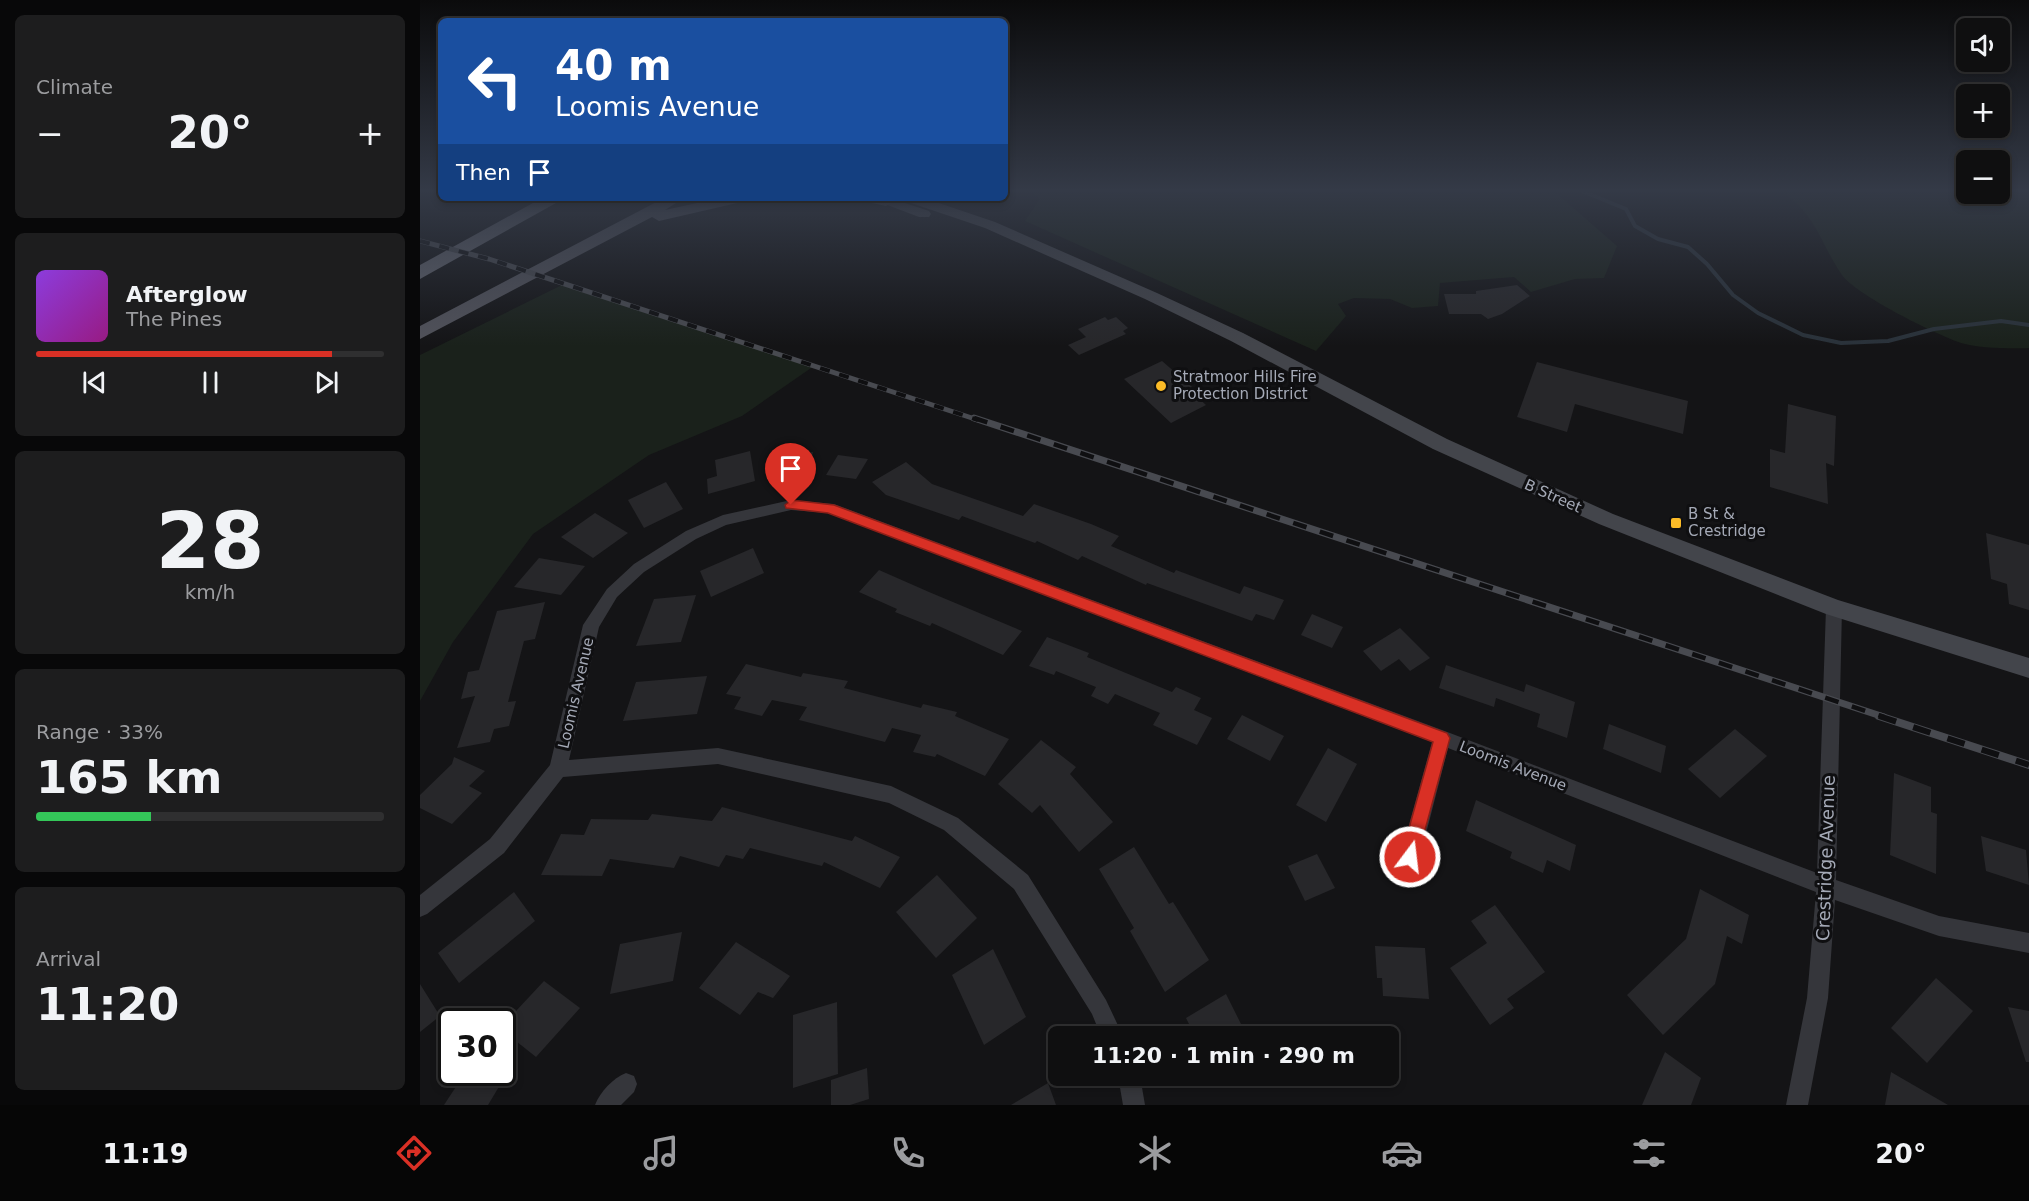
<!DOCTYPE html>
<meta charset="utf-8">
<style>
:root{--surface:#0f0f10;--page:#1d1d1e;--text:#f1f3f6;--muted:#9b9c9f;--line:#2f2f30;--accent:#d93025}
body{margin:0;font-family:"DejaVu Sans",sans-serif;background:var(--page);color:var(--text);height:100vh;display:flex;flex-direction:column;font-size:22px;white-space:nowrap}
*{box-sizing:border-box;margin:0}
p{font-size:20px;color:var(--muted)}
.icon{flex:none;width:33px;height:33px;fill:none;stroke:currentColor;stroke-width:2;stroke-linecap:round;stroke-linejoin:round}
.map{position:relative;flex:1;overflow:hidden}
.panel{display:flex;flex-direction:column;gap:15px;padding:15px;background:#080809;width:420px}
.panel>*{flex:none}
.guide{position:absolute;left:18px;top:18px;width:570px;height:183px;border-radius:9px;box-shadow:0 3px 9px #0003,0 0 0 2px var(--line);background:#1a4fa0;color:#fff;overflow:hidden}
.controls{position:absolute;left:1536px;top:18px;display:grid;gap:12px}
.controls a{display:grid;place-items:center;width:54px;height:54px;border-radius:9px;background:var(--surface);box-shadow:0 3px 9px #0003,0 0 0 2px var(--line);font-size:30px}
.speed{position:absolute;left:18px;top:1008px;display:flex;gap:12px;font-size:30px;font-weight:700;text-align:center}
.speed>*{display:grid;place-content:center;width:78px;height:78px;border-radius:50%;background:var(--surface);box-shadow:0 3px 9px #0003,0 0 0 2px var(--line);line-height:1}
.speed .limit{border:3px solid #111;border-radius:9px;background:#fff;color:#111}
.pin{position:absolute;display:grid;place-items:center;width:51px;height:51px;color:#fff;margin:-62px -26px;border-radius:50% 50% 50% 0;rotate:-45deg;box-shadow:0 0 6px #0007}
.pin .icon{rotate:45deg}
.me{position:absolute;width:66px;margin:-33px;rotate:15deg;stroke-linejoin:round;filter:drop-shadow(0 0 4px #0008)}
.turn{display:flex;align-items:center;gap:21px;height:126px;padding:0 18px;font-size:27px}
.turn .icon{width:78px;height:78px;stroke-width:2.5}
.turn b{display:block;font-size:42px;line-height:51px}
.then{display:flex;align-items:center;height:57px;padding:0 18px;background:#0003;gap:12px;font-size:22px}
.big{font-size:45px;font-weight:600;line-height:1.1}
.panel .card{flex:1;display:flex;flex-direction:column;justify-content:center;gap:9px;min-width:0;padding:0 21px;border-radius:9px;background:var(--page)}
.panel .dial{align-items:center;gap:0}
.dial b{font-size:78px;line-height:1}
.song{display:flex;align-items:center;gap:18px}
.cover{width:72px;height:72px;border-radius:9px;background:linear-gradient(135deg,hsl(270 70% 55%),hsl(310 70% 35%))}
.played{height:6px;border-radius:3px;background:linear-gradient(90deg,var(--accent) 85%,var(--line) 85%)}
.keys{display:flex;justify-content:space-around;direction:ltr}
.heat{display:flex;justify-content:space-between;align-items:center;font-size:33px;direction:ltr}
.charge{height:9px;border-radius:4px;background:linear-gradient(90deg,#34c759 33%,var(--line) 0)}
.trip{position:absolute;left:628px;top:1026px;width:351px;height:60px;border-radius:9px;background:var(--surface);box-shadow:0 3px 9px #0003,0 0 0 2px var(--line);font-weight:600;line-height:60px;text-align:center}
.tab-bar{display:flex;height:96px;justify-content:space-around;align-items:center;background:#060606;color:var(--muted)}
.tab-bar .icon{width:42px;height:42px}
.tab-bar .selected{color:var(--accent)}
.tab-bar b{font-size:27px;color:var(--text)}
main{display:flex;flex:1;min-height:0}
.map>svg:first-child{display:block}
.green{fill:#1a211b}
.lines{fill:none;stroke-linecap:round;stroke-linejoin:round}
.stream{stroke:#2a323a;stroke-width:4}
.building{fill:#27272a}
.minor{fill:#35363b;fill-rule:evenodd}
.secondary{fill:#43454b;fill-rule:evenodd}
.primary{fill:#51525a;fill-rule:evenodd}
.motorway{fill:#61636c;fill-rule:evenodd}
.rail-far2-casing{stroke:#484a50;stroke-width:5}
.rail-far1-casing{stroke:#484a50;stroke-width:7}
.rail-casing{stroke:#484a50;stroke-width:8}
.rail-far2{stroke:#0f0f11;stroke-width:4;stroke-dasharray:10;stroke-linecap:butt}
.rail-far1{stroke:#0f0f11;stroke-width:4.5;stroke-dasharray:14;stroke-linecap:butt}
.rail{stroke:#0f0f11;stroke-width:6;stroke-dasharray:18;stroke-linecap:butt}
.route{fill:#d93025;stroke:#8d1f18;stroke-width:1.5}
.poi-dot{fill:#fbbb27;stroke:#0f0f11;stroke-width:2}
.labels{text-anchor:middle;stroke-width:6;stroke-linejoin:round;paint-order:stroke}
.poi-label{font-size:15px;fill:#a5aab7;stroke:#0f0f11;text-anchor:start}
.street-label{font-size:15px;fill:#a5aab7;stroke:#0f0f11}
.near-street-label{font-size:18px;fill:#a5aab7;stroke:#0f0f11}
</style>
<main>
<section class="panel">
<div class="card"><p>Climate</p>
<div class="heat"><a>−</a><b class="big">20°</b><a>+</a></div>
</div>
<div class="card">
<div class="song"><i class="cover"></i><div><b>Afterglow</b><p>The Pines</p></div></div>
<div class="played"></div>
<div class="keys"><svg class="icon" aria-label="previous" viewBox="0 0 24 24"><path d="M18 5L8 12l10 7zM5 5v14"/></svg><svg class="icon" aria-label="pause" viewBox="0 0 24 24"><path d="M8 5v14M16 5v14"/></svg><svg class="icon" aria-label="next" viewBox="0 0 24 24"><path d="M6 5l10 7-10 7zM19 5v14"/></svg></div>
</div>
<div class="card dial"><b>28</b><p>km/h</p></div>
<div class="card"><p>Range · 33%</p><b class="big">165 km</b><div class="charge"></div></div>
<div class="card"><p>Arrival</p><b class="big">11:20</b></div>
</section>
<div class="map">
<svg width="1609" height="1105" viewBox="0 0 1609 1105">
<rect width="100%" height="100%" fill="#141416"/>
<g class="green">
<polygon points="610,191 1134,191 1197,246 1184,278 1155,279 1111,292 1094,277 1020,283 1018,306 992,308 970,299 934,298 918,304 926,316 896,351 605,221 620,199"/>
<path d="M1361,191H1546V194L1609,191V348C1591,349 1557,348 1541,343C1515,334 1436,295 1422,275C1400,243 1397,215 1361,191Z"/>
<polygon points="144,284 394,366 322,416 229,455 113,534 33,642 0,701 0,355"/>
</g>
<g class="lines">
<polyline class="stream" points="1162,191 1206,209 1215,226 1238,239 1268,247 1287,264 1313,295 1338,313 1383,335 1421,343 1468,341 1514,329 1581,321 1609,325"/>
</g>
<g class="building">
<polygon points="1097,285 1110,296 1082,314 1068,319 1061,314 1029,314 1024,294 1056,294 1056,291"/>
<polygon points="685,317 688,320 696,317 708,328 703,331 706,334 659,355 648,345 666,337 658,329"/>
<polygon points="742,361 779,393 775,395 786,405 751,423 704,379"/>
<polygon points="1117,362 1268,401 1263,434 1155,404 1147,432 1097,417"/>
<polygon points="1368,404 1416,416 1414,466 1406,463 1408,504 1350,487 1350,449 1365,453"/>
<polygon points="330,451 335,481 288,494 287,479 297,476 295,460"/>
<polygon points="393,452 389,473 354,476 358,456"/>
<polygon points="418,455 448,459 436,479 406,475"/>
<polygon points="486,462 512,484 603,516 614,504 671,524 699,536 691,546 754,573 756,570 820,594 824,586 864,600 854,620 836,614 832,621 727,583 726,585 662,556 658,560 617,541 615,543 542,516 539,520 466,495 452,482"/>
<polygon points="246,482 263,509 224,528 208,500"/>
<polygon points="175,513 208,533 173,558 141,537"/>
<polygon points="1566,533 1609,545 1609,610 1589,604 1587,584 1571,579"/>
<polygon points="333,548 344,573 291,597 280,571"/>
<polygon points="119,558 165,566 141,595 94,587"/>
<polygon points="459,570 509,592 602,631 583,655 512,623 510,626 475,612 477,609 439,592"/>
<polygon points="276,595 261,642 216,646 234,599"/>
<polygon points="125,602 115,639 104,641 88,702 96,701 89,726 74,729 70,742 37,748 55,696 41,699 48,672 59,670 77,611"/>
<polygon points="892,614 923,627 912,648 881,635"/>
<polygon points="980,628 1010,658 990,671 979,659 961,671 943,651"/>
<polygon points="627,637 669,653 667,657 752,692 756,687 781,698 774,710 792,718 777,745 733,725 740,713 695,694 688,704 671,696 676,687 636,671 634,675 609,666"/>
<polygon points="326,664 381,677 383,673 428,681 424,688 501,708 503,704 537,712 535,716 589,739 565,776 517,754 515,757 493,752 501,735 472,728 465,742 379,720 387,707 352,700 342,716 314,709 321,697 306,694"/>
<polygon points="1026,665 1104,692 1106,684 1155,702 1147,738 1117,727 1120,714 1076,698 1074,707 1019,688"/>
<polygon points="287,676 277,714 203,721 216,682"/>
<polygon points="822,715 864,736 850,761 807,739"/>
<polygon points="1189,724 1246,746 1241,773 1183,749"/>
<polygon points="1315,729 1347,756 1300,798 1268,769"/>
<polygon points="621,740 656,767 650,774 693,822 659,852 620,805 612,813 578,784"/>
<polygon points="908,748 937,764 906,822 876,805"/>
<polygon points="34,757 65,771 49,786 62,793 32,824 0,808 0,795 32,764"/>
<polygon points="1474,773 1511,787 1511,812 1517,814 1516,874 1470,855"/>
<polygon points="1056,800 1156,845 1150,871 1127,860 1123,873 1090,858 1092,852 1046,831"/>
<polygon points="302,807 432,841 435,836 480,857 460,888 404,862 402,866 330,848 323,859 306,855 299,867 260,856 254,868 190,859 182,876 121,875 141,834 164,835 171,819 228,820 232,814 292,821"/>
<polygon points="1561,836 1606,850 1609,885 1566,871"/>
<polygon points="714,847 749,904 753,902 789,960 745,992 710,931 714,928 679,869"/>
<polygon points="897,854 915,888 885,901 868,866"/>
<polygon points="517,875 557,918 516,958 476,912"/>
<polygon points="1280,889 1329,915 1322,944 1307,936 1295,984 1243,1035 1207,995 1266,939"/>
<polygon points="94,892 115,921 39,983 18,953"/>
<polygon points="1075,905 1125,972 1087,999 1094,1008 1070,1025 1030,968 1067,943 1051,921"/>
<polygon points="262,932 253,981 190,994 200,944"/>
<polygon points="316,942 370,976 353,998 338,992 320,1015 279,988"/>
<polygon points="955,946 1005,948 1009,999 963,996 962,978 957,978"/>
<polygon points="573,949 606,1017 564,1045 532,975"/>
<polygon points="1516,978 1553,1011 1507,1063 1471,1028"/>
<polygon points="124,981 160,1008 116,1057 82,1030 82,1026"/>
<polygon points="0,984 20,1016 0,1032"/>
<polygon points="806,994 827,1036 775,1036 766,1018"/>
<polygon points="417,1002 418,1074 373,1088 373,1015"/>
<polygon points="1588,1007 1609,1011 1609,1062 1606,1062"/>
<polygon points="1245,1052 1281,1078 1271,1105 1222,1105"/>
<polygon points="447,1068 449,1099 430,1105 411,1105 411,1080"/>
<polygon points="1471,1072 1483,1079 1528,1105 1465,1105"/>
<polygon points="43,1076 80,1085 68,1105 24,1105"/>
<polygon points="628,1083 636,1105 591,1105"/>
</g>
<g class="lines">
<g class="minor">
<polygon points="371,500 414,504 1022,730 1397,873 1406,608 1408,603 1414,602 1420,603 1422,608 1416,880 1519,916 1609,933 1609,953 1519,936 1415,900 1408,998 1388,1105 1366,1105 1387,998 1396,892 1028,748 1000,857 997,864 990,866 983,864 980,857 1012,742 408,513 371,510 306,525 276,539 224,572 197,597 179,627 149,760 298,748 471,786 538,818 608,875 686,1000 703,1036 681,1036 672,1014 594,889 524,830 469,803 298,764 143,777 84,853 7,914 0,917 0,895 70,839 130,765 163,625 187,589 214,564 266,531 303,515"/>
<path d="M206,1073L214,1076L217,1084L214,1092L201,1105H175C180,1092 193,1078 206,1073Z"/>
<polygon points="698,1076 720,1076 725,1105 703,1105"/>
</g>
<g class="secondary">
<polygon points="449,198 470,198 509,211 511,214 509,217 499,217"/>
<polygon points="483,198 504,198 575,222 737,293 823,333 1027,439 1193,514 1418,600 1609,658 1609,678 1406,614 1179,524 1013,449 811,341 725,299 565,228 485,201"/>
</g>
<g class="primary">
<polygon points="244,198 264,198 245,210 300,198 329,198 326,201 239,221 232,217 0,339 0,326"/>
<polygon points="439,198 472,198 474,201 466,206 442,201"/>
</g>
<polygon class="motorway" points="122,198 145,198 0,279 0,265"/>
<defs>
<polyline id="rail-far2" points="0,241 69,259 558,420"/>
<polyline id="rail-far1" points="554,418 1464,717"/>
<polyline id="rail" points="1459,716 1609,765"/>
</defs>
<use href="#rail-far2" class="rail-far2-casing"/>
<use href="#rail-far1" class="rail-far1-casing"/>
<use href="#rail" class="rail-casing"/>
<use href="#rail-far2" class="rail-far2"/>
<use href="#rail-far1" class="rail-far1"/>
<use href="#rail" class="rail"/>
</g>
<linearGradient id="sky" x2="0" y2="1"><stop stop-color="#0b0b0c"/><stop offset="0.55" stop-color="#343a47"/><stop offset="1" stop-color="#343a47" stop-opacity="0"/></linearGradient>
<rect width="1609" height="346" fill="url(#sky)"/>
<polygon class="route" points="371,500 414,505 1027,733 1030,738 996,863 990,865 984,863 981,857 1013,742 408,513 366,508 365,505"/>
<g class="poi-dot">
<circle cx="741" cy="386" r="6"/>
<rect x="1250" y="517" width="12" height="12" rx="3"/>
</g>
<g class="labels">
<g class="poi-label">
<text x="753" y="382">Stratmoor Hills Fire<tspan x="753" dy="17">Protection District</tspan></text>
<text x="1268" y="519">B St &amp;<tspan x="1268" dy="17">Crestridge</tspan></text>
</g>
<g class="street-label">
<text transform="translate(1133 496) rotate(24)" y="5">B Street</text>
<text transform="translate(156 693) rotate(-77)" y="5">Loomis Avenue</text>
<text transform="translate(1093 766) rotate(21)" y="5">Loomis Avenue</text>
</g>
<g class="near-street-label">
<text transform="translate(1406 858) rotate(-88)" y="6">Crestridge Avenue</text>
</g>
</g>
</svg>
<div class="controls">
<a><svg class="icon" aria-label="sound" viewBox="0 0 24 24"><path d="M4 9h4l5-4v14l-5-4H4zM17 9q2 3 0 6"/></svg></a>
<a>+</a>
<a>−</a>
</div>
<div class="speed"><div class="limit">30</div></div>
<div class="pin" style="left:371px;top:505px;background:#d93025"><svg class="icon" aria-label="arrive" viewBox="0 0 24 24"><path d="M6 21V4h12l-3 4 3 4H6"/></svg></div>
<svg class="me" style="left:990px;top:857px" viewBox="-20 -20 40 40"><circle r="17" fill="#d93025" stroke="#fff" stroke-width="3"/><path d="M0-11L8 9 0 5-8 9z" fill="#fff"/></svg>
<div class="trip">11:20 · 1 min · 290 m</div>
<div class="guide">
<div class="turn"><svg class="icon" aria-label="left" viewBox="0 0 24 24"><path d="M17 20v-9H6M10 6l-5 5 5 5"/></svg><div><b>40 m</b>Loomis Avenue</div></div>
<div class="then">Then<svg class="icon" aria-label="arrive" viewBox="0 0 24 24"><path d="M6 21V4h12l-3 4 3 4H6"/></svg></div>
</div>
</div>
</main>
<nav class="tab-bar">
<b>11:19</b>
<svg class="icon selected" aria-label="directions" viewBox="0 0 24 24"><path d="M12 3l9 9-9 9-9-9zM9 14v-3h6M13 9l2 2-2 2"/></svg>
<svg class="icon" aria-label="music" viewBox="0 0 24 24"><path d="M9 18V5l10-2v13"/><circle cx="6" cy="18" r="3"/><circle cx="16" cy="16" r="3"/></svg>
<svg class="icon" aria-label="phone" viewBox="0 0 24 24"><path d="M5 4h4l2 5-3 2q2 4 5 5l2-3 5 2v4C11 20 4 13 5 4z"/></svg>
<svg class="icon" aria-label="climate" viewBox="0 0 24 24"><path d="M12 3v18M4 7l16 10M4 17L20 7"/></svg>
<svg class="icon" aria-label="car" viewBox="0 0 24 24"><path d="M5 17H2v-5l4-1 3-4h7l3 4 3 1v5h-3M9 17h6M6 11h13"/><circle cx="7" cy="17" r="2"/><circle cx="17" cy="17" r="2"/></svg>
<svg class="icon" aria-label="filters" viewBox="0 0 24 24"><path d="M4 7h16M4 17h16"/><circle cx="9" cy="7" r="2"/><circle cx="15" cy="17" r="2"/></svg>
<b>20°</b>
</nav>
